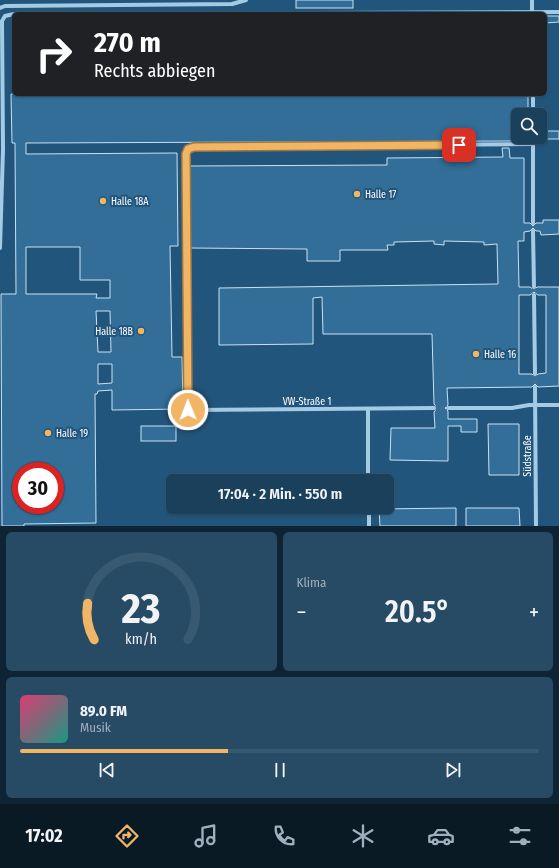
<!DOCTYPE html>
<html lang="de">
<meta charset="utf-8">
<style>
:root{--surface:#1a405c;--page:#274b65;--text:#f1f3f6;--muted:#9fafbb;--line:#385972;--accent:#f1b566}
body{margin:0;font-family:"Fira Sans Condensed",sans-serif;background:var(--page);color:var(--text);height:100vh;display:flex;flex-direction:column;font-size:15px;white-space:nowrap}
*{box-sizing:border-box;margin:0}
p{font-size:13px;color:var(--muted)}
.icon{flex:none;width:22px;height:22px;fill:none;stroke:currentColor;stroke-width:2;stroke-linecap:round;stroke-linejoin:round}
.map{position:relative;height:526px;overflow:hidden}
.side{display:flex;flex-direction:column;gap:6px;padding:6px;background:#0e2333;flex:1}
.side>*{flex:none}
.guide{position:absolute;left:12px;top:12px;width:535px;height:84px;border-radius:6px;box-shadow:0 1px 3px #0004,0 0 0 1px var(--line);background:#202124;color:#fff;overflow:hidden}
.tools{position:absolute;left:511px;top:108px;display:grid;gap:8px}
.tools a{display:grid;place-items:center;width:36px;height:36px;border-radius:6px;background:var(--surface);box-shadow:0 1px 3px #0004,0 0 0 1px var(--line);font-size:20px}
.speed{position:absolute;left:12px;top:462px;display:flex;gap:8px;font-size:20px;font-weight:700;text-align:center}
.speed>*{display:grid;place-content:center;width:52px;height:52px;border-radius:50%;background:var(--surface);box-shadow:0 1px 3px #0004,0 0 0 1px var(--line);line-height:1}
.speed .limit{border:6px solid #d22;background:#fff;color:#111}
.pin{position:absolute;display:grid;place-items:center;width:34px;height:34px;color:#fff;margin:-17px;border-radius:8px;box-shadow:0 2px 6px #0006}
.me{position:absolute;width:44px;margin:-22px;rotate:359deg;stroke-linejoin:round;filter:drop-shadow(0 0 3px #0008)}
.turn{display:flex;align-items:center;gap:14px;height:84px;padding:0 16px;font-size:18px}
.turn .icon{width:52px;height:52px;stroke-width:2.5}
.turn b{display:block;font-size:28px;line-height:34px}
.big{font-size:30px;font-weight:600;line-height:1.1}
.side .widget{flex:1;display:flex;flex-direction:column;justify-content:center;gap:6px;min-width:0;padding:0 14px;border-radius:6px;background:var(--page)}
.side .dial{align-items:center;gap:0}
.dial svg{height:104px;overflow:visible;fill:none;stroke:var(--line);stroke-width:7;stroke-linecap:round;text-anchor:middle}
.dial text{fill:var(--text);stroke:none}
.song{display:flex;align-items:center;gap:12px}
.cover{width:48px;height:48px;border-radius:6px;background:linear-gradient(135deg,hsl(340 70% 55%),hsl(170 70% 35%))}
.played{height:4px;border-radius:2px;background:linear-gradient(90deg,var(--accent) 40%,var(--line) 40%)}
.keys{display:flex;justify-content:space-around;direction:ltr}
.heat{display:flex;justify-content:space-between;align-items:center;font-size:22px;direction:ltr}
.side .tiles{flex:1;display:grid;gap:6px;grid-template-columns:1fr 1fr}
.widget:last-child{grid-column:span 2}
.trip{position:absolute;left:166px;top:474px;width:228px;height:40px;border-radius:6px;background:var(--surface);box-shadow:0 1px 3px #0004,0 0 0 1px var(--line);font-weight:600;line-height:40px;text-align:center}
.menu{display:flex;height:64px;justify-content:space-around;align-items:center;background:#0a1a25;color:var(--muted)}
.menu .icon{width:28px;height:28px}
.menu .current{color:var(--accent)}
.menu b{font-size:18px;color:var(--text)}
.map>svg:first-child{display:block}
.building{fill:#326e98;stroke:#c7e2f4;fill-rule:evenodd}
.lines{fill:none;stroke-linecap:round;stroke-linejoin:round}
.street-tunnel{stroke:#436e8f;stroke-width:4;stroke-dasharray:4 2;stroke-linecap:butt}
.street{stroke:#a4cbe5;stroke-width:4}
.route-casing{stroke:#9d7642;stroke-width:10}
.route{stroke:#f1b566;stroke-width:7}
.poi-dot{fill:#f1b566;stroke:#22557b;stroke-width:1.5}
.labels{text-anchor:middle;stroke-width:4;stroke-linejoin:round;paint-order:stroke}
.poi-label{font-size:10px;fill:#fff;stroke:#22557b;text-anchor:start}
.street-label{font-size:10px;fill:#fff;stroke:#22557b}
</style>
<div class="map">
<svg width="559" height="526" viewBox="0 0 559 526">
<rect width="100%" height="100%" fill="#22557b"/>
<g class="building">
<rect x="296" y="0" width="57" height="8"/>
<polygon points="545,16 559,16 559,22 545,23"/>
<path d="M11,94H528V115H518V140L509,141L26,143V154L177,153L178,246H170L172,357H182L183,409L112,410V390L98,391L97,394H95L96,523L24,524V526H2L1,294H16L15,143H12ZM26,247H80V280H110V298H96L97,294H26ZM96,311H110L111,352H98ZM98,364H112V383L98,384ZM21,471H55V505H21Z"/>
<rect x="540" y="131" width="19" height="8"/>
<path d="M502,148H509L510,158H524V223H530L533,226L536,223H543V220H559V234L541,235L540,231H536L533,228L530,231L524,232V241H518L519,287H530L534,290L537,287H559V386L538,387L535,384L532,387L447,388L448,405L445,408L448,411V419H477V432H461V426H448V461L390,460L391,428H435L434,412L437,408L434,404L432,334H323L322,297L313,298V344L219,345V288L498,284L497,244L484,245V242L444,241V245L434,244V241L394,242V245H387L388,250H340V261H307V249L190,248V166L387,165V158L503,157ZM534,292L538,295H546V373L538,374L535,377L532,374H519V295H530Z"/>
<polygon points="488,424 519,424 519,475 489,475"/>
<rect x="141" y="426" width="35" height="15"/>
<polygon points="456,508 456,526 380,526 379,509"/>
<polygon points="466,508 519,508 520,526 466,526"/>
</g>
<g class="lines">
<g class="street-tunnel">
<polyline points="534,287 534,295"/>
<polyline points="535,374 535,387"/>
<polyline points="434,408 448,408"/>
</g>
<g class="street">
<polyline points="532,0 532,14"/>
<polyline points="0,8 5,6 232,4 246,0"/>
<polyline points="80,14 559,12"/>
<polyline points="533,94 533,115"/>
<polyline points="533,139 533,223"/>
<polyline points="533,231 534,287"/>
<polyline points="0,248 3,149 2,21 5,16 14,14"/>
<polyline points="534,295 535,374"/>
<polyline points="535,387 536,526"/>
<polyline points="448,408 512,408 529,405 559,405"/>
<polyline points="368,409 368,481"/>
<polyline points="188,410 186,154 189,149 194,147 533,144"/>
<polyline points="182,415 188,410 434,408"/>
<polyline points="369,507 369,526"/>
</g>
</g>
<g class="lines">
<defs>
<polyline id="route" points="188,410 186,154 188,149 194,147 459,145"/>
</defs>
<use href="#route" class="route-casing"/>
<use href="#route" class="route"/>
</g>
<g class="poi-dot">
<circle cx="357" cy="194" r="4"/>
<circle cx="103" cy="201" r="4"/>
<circle cx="141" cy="331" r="4"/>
<circle cx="476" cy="354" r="4"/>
<circle cx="48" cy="433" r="4"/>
</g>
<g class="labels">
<g class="poi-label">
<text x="365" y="198">Halle 17</text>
<text x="111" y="205">Halle 18A</text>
<text x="133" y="335" text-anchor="end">Halle 18B</text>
<text x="484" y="358">Halle 16</text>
<text x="56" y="437">Halle 19</text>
</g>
<g class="street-label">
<text x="307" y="405">VW-Straße 1</text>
<text transform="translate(527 456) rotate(-90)" y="4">Südstraße</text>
</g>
</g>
</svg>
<div class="tools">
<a><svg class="icon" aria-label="search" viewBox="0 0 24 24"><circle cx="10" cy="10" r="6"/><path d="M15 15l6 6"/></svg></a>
</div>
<div class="speed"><div class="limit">30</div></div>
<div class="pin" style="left:459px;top:145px;background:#d93025"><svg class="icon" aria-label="arrive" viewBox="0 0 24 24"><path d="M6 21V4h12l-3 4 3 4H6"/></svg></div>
<svg class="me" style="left:188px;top:410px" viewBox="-20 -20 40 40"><circle r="17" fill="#f1b566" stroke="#fff" stroke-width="3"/><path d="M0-11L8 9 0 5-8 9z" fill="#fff"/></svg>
<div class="trip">17:04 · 2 Min. · 550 m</div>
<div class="guide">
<div class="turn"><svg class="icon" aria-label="right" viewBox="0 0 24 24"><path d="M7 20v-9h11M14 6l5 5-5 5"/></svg><div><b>270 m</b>Rechts abbiegen</div></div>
</div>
</div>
<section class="side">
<div class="tiles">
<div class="widget dial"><svg viewBox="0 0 100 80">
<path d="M14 69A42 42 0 1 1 86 69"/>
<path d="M14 69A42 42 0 0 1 9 41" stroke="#f1b566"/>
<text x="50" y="56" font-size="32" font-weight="700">23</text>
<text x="50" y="72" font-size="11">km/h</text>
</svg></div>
<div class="widget"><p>Klima</p>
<div class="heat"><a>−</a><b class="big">20.5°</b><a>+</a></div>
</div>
<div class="widget">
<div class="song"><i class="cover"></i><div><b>89.0 FM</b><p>Musik</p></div></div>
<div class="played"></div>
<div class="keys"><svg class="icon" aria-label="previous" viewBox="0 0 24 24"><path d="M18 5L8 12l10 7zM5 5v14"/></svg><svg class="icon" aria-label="pause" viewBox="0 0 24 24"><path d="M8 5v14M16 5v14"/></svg><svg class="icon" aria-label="next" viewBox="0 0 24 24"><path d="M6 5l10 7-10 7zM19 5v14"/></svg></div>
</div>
</div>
</section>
<nav class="menu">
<b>17:02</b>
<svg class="icon current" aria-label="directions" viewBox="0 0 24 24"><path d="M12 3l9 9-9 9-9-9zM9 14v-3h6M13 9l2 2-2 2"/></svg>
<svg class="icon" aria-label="music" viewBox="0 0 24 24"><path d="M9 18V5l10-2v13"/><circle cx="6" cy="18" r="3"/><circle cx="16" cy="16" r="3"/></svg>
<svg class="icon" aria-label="phone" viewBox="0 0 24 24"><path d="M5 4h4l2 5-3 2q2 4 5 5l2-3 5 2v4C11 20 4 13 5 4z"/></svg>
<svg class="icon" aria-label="climate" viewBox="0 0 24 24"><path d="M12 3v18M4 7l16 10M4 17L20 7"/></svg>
<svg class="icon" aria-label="car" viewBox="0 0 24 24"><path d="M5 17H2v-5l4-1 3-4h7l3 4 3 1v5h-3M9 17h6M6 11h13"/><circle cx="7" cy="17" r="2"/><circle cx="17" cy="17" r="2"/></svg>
<svg class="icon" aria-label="filters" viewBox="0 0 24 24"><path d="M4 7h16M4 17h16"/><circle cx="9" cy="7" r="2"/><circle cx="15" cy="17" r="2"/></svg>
</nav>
